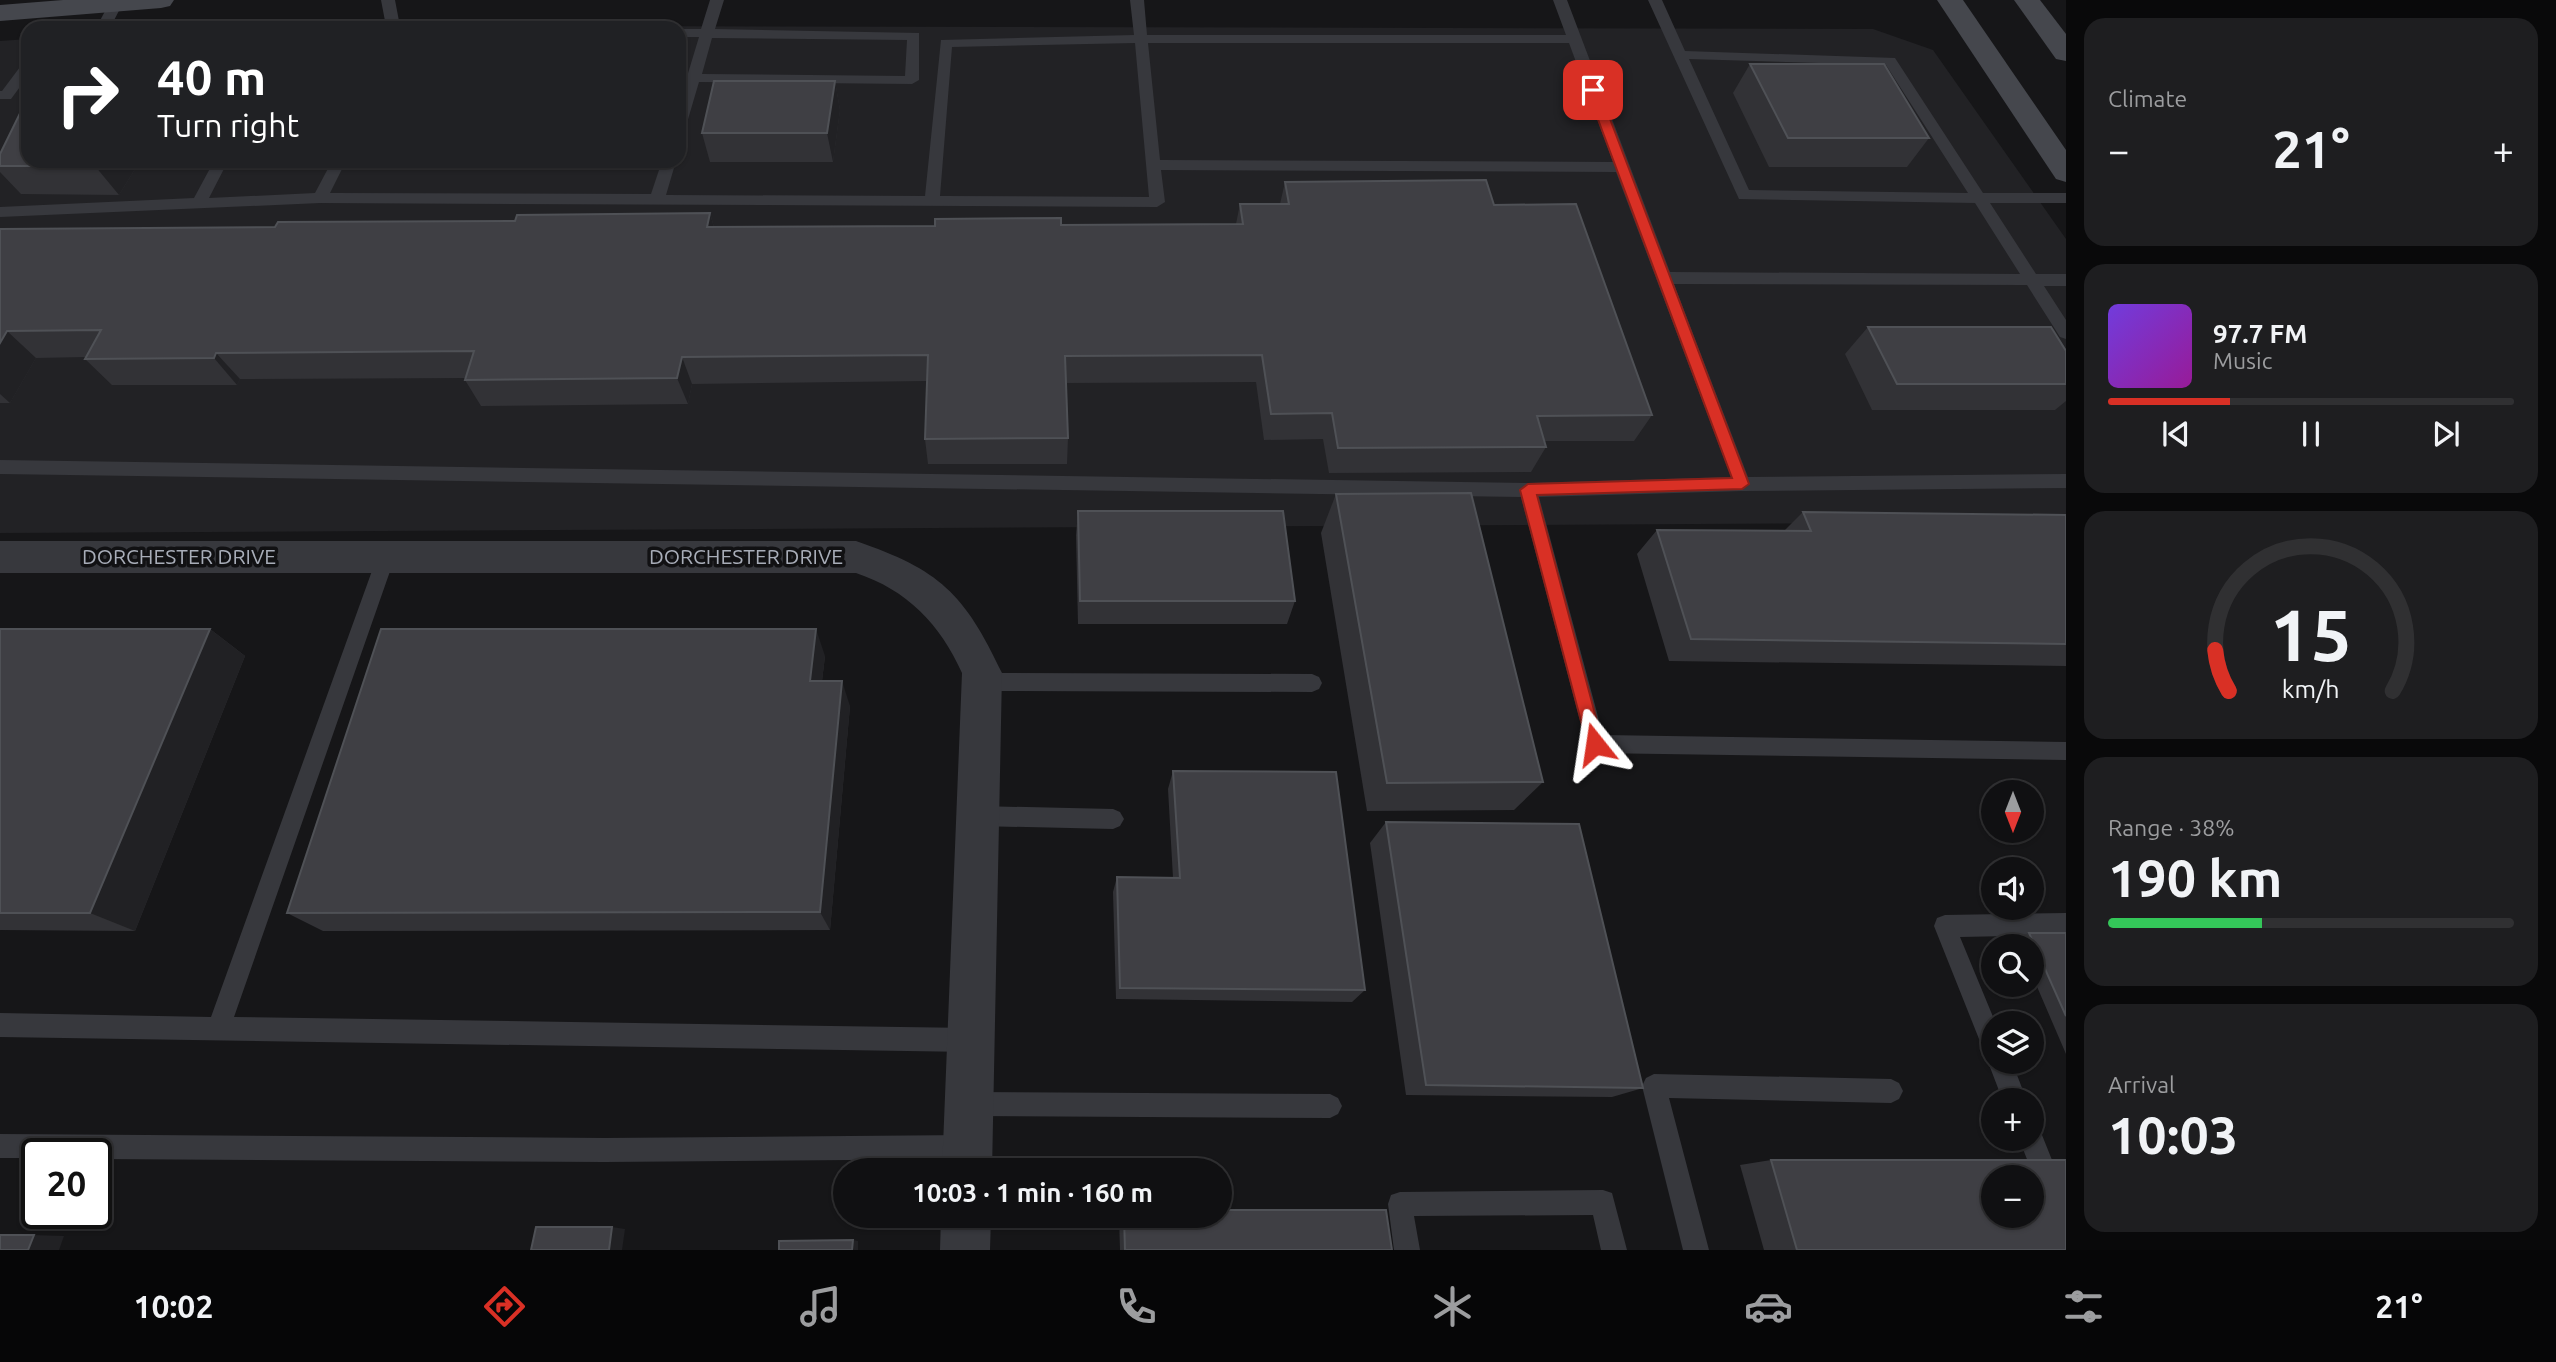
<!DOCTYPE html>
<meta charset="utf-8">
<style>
:root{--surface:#101012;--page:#1e1e20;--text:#f1f3f6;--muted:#9c9d9f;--line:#303032;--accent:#d93025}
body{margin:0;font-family:Ubuntu,sans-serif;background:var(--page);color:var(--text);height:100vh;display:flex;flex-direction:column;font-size:26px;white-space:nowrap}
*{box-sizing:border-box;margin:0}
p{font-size:23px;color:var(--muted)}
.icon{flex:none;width:38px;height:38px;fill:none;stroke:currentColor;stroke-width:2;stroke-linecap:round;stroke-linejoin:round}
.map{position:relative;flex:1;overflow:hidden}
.sheet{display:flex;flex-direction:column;gap:18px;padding:18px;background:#09090a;width:490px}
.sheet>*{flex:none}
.banner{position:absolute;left:21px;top:21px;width:665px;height:147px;border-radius:21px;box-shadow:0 2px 5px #0004,0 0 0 2px var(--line);background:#202124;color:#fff;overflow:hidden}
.needle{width:46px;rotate:180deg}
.controls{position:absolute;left:1981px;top:780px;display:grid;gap:14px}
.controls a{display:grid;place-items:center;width:63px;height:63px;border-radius:50%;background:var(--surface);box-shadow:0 2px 5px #0004,0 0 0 2px var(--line);font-size:35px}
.speed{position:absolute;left:21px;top:1138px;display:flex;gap:14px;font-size:35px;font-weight:700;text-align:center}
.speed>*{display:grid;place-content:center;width:91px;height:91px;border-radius:50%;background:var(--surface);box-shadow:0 2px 5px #0004,0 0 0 2px var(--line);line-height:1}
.speed .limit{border:4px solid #111;border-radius:10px;background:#fff;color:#111}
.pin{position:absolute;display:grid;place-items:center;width:60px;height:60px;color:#fff;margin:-30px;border-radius:14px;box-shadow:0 4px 10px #0006}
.me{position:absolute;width:77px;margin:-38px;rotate:345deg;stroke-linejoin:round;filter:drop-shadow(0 0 5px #0008)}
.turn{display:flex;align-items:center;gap:24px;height:147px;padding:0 21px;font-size:32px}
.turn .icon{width:91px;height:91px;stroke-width:2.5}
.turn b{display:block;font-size:49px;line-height:60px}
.big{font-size:52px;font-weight:600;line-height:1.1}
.sheet .widget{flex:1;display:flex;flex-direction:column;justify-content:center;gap:10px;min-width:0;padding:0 24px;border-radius:21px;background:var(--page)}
.sheet .dial{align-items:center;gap:0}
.dial svg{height:182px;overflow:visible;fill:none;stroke:var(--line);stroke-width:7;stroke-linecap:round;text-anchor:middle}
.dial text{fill:var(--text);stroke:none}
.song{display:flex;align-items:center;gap:21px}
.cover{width:84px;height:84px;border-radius:10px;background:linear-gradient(135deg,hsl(260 70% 55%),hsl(300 70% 35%))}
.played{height:7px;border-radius:4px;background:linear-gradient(90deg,var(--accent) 30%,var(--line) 30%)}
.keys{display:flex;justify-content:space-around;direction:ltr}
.heat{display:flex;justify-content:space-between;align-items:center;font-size:38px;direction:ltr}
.charge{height:10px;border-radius:5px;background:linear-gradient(90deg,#34c759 38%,var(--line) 0)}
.trip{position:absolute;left:833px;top:1158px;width:399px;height:70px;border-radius:35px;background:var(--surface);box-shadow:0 2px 5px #0004,0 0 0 2px var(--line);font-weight:600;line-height:70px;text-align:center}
.tab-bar{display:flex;height:112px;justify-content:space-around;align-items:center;background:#060607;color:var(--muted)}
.tab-bar .icon{width:49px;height:49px}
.tab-bar .active{color:var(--accent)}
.tab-bar b{font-size:32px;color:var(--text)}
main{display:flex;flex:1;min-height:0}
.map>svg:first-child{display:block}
.built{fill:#222225}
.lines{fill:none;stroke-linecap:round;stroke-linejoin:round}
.lane{fill:#37383d;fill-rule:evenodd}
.street{fill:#37383d;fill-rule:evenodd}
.secondary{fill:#45474d;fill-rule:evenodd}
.wall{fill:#323236}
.shaded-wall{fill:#212124}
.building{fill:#3f3f44;stroke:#4f5156;stroke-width:2;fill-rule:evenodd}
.route{fill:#d93025;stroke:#8d1f18;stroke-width:2}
.labels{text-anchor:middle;stroke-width:7;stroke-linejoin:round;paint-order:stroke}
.street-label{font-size:21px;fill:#a8adb8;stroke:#111113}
</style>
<main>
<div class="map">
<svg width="2066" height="1250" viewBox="0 0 2066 1250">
<rect width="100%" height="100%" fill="#161618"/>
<polygon class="built" points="173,25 1873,29 1933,50 2066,239 2066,522 0,533 0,41 28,39 28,161 679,161 679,28 141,28"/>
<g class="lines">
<g class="lane">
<polygon points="111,0 121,0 123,3 110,28 96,28"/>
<polygon points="381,0 395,0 399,21 396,28 382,28 385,21"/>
<path d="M710,0H724L715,29L919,33V80L912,84L699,82L686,126L679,131V103L699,37H679V29H701ZM712,38L907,40L905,76L702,74Z"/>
<path d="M1130,0H1144L1147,35H1566L1553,0H1567L1670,272L2020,274L1975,203L1739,199L1648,0H1662L1685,51L1895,58L1983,193H2066V203H1990L2036,274H2066V286H2044L2066,320V339L2060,337L2027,285L1674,284L1748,477L2066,474V488L1742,491L1539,497L1603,735L2066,742V760L1595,753L1588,751L1521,497L0,474V460L1528,483L1731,477L1616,172L1161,170L1165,202L1157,207L320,203L0,217V207L194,198L214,161H228L209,198L315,193L332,161H346L330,193L651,194L662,161H676L666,195L925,196L941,40L1134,35ZM1135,43L1149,197L940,196L952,47ZM1148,43H1569L1613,162L1160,160ZM1689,59L1886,65L1968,193L1749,190Z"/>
<polygon points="28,62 28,76 11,99 0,99 0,91 2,91 23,63"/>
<polygon points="386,549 393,552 395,557 234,1017 971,1028 979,1032 983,1040 979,1048 971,1052 0,1037 0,1013 211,1017 377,557 379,552"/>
<polygon points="982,673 1312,674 1319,677 1322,683 1319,689 1312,692 982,691 975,688 972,682 975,676"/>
<polygon points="978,806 1113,809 1120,812 1124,819 1120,826 1113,829 978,826 971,823 967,816 971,809"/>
<polygon points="2066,913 2066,935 1960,937 1996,1024 1993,1024 1993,1062 2012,1062 2027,1101 2003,1101 1988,1062 1990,1057 1985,1054 1934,926 1937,918 1945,915"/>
<polygon points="1654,1074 1891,1079 1899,1083 1903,1091 1899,1099 1891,1103 1669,1098 1709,1250 1683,1250 1642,1086 1646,1078"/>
<polygon points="969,1092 1330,1094 1338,1098 1342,1106 1338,1114 1330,1118 969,1116 961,1112 957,1104 961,1096"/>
<polygon points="2032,1127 2040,1130 2066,1195 2066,1239 2057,1235 2019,1139 2032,1139"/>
<polygon points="0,1134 605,1138 967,1135 976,1138 979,1147 976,1156 967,1159 605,1162 96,1159 96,1153 37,1153 37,1158 0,1158"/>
<polygon points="1603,1190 1612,1193 1627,1250 1601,1250 1593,1215 1414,1216 1420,1250 1394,1250 1388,1204 1391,1195 1400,1192"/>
</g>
<g class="street">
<path d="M0,541H856C940,570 964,593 1002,673L992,1171H942L962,673C940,624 907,590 856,573H0Z"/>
<polygon points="941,1216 991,1216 990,1250 940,1250"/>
</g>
<g class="secondary">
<polygon points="63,0 174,0 170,6 161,8 0,21 0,5"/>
<polygon points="1937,0 1963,0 2066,150 2066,182 2056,179"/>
<polygon points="2014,0 2040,0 2066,34 2066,61 2056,59"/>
</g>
</g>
<g class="wall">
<polygon points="1750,64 1929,138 1907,167 1769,167 1733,93"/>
<polygon points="835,81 840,110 833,162 710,162 702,133"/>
<polygon points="0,154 28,161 140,161 119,195 21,194 0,172"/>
<polygon points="1285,182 1494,205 1652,415 1634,441 1544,441 1546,447 1531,472 1329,473 1323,439 1264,440 1256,382 1066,383 1068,438 1067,464 928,464 925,439 927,381 692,384 688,404 481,406 465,380 465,378 240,379 237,385 112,385 85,359 86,357 36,358 10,403 0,403 0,229 275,227 515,221 710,213 714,227 1236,224 1240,204 1280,204"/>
<polygon points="1868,327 2066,351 2066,401 2055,410 1872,410 1845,354"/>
<polygon points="1336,494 1543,782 1514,810 1367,811 1321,533"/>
<polygon points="1078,511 1295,601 1287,624 1078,624 1076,535"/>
<polygon points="1803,512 2066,515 2066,666 1669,661 1637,554 1657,530 1784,531"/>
<polygon points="0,629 210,629 245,656 135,931 0,930"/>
<polygon points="825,656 822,681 850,706 830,930 323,931 287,913"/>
<polygon points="1173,771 1365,990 1352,1002 1116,999 1113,892 1117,877 1173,878 1168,789"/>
<polygon points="1386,822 1643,1088 1612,1097 1406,1095 1370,843"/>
<polygon points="2029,933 2066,933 2066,1054 2032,975 2032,947 2019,947 2016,938"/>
<polygon points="1771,1160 2066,1250 1764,1250 1740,1165"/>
<polygon points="1119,1216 1220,1216 1392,1250 1120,1250"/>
</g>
<g class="shaded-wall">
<polygon points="835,81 840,110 833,162 827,133"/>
<polygon points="99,161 140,161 119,195 95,166"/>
<polygon points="710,213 718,242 707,227"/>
<polygon points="7,331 36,358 10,403 0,394 0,343"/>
<polygon points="216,353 240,379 237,385 214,358"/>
<polygon points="682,357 692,384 688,404 677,378"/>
<polygon points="210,629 245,656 135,931 90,913"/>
<polygon points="816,629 825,656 819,706 810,681"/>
<polygon points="842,681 850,706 830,930 820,912"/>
<polygon points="612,1227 625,1229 622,1250 609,1250"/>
<polygon points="34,1235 64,1236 59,1250 28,1250"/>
<polygon points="853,1240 858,1241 858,1250 852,1250"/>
</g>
<g class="building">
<polygon points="1750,64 1884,64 1929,138 1788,138"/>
<polygon points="714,81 835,81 827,133 702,133"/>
<polygon points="28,97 28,161 99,161 95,166 0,166 0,154"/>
<polygon points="1486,180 1494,205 1576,204 1652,415 1537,416 1546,447 1338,448 1332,413 1271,414 1262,355 1065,356 1068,438 925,439 928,355 682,357 677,378 465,380 474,351 216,353 214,358 85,359 101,330 7,331 0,343 0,229 275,227 278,222 515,221 517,215 710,213 707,227 935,226 935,219 1061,218 1061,225 1243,224 1240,204 1289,204 1285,182"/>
<polygon points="1868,327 2051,327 2066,351 2066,384 1897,384"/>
<polygon points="1471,493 1543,782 1387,783 1336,494"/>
<polygon points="1078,511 1283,511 1295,601 1080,601"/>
<polygon points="1803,512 2066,515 2066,644 1691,639 1657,530 1811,531"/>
<polygon points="0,629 210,629 90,913 0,913"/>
<polygon points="381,629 816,629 810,681 842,681 820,912 287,913"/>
<polygon points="1173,771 1336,772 1365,990 1120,988 1117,877 1180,878"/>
<polygon points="1386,822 1579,824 1643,1088 1426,1085"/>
<polygon points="2029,933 2066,933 2066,1016"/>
<path d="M1771,1160H2066V1250H1797ZM1993,1178H2032V1216H1993Z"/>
<polygon points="1220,1210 1386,1210 1392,1250 1125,1250 1124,1216 1220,1216"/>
<polygon points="536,1227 612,1227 609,1250 531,1250"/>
<polygon points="0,1235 34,1235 28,1250 0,1250"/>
<polygon points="853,1240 852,1250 779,1250 779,1241"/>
</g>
<polygon class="route" points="1593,87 1599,90 1749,484 1742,489 1537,495 1603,744 1601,749 1595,752 1589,749 1587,744 1520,490 1528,484 1732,478 1587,90"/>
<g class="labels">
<g class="street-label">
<text x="179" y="564">DORCHESTER DRIVE</text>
<text x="746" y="564">DORCHESTER DRIVE</text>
</g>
</g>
</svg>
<div class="controls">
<a><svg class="needle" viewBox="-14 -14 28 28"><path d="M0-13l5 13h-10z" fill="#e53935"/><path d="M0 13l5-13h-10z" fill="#9c9d9f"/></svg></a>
<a><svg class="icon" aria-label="sound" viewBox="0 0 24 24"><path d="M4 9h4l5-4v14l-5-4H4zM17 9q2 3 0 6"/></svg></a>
<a><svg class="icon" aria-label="search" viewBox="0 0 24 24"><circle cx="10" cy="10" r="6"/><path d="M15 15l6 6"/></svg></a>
<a><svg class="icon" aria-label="layers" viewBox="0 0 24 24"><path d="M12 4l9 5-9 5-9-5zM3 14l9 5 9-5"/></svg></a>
<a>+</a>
<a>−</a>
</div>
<div class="speed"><div class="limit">20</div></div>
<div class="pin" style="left:1593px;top:90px;background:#d93025"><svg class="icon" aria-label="arrive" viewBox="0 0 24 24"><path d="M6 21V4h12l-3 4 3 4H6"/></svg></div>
<svg class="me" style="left:1595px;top:744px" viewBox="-20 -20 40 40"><path d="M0-17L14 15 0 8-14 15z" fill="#d93025" stroke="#fff" stroke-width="4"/></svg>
<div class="trip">10:03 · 1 min · 160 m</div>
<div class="banner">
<div class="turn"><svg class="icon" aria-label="right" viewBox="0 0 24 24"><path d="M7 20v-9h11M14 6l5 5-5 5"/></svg><div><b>40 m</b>Turn right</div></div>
</div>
</div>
<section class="sheet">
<div class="widget"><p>Climate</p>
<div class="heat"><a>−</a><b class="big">21°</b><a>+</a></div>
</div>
<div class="widget">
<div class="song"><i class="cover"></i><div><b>97.7 FM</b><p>Music</p></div></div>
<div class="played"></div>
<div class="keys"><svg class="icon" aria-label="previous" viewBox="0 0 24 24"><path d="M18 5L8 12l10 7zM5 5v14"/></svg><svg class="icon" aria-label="pause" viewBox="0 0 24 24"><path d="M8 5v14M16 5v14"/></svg><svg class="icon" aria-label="next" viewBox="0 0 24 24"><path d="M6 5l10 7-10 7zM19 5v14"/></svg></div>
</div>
<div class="widget dial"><svg viewBox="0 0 100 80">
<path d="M14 69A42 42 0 1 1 86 69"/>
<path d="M14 69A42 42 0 0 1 8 51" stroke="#d93025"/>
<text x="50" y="56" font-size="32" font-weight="700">15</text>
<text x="50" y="72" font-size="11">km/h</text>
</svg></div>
<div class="widget"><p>Range · 38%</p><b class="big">190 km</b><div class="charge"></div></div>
<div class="widget"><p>Arrival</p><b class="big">10:03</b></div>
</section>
</main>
<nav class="tab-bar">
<b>10:02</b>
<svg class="icon active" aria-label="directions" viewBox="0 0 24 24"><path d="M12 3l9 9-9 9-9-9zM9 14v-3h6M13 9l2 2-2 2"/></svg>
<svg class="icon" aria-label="music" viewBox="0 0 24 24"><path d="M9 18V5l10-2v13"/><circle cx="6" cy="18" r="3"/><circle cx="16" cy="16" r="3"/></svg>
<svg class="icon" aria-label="phone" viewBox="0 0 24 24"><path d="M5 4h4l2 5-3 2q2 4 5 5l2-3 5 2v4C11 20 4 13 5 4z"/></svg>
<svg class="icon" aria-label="climate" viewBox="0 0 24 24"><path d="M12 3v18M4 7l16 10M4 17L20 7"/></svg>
<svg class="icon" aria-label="car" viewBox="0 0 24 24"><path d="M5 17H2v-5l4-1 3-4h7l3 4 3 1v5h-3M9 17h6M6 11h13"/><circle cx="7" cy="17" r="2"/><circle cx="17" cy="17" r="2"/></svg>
<svg class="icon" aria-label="filters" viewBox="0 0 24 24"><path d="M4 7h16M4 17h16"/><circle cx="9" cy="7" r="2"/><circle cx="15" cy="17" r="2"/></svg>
<b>21°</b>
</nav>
